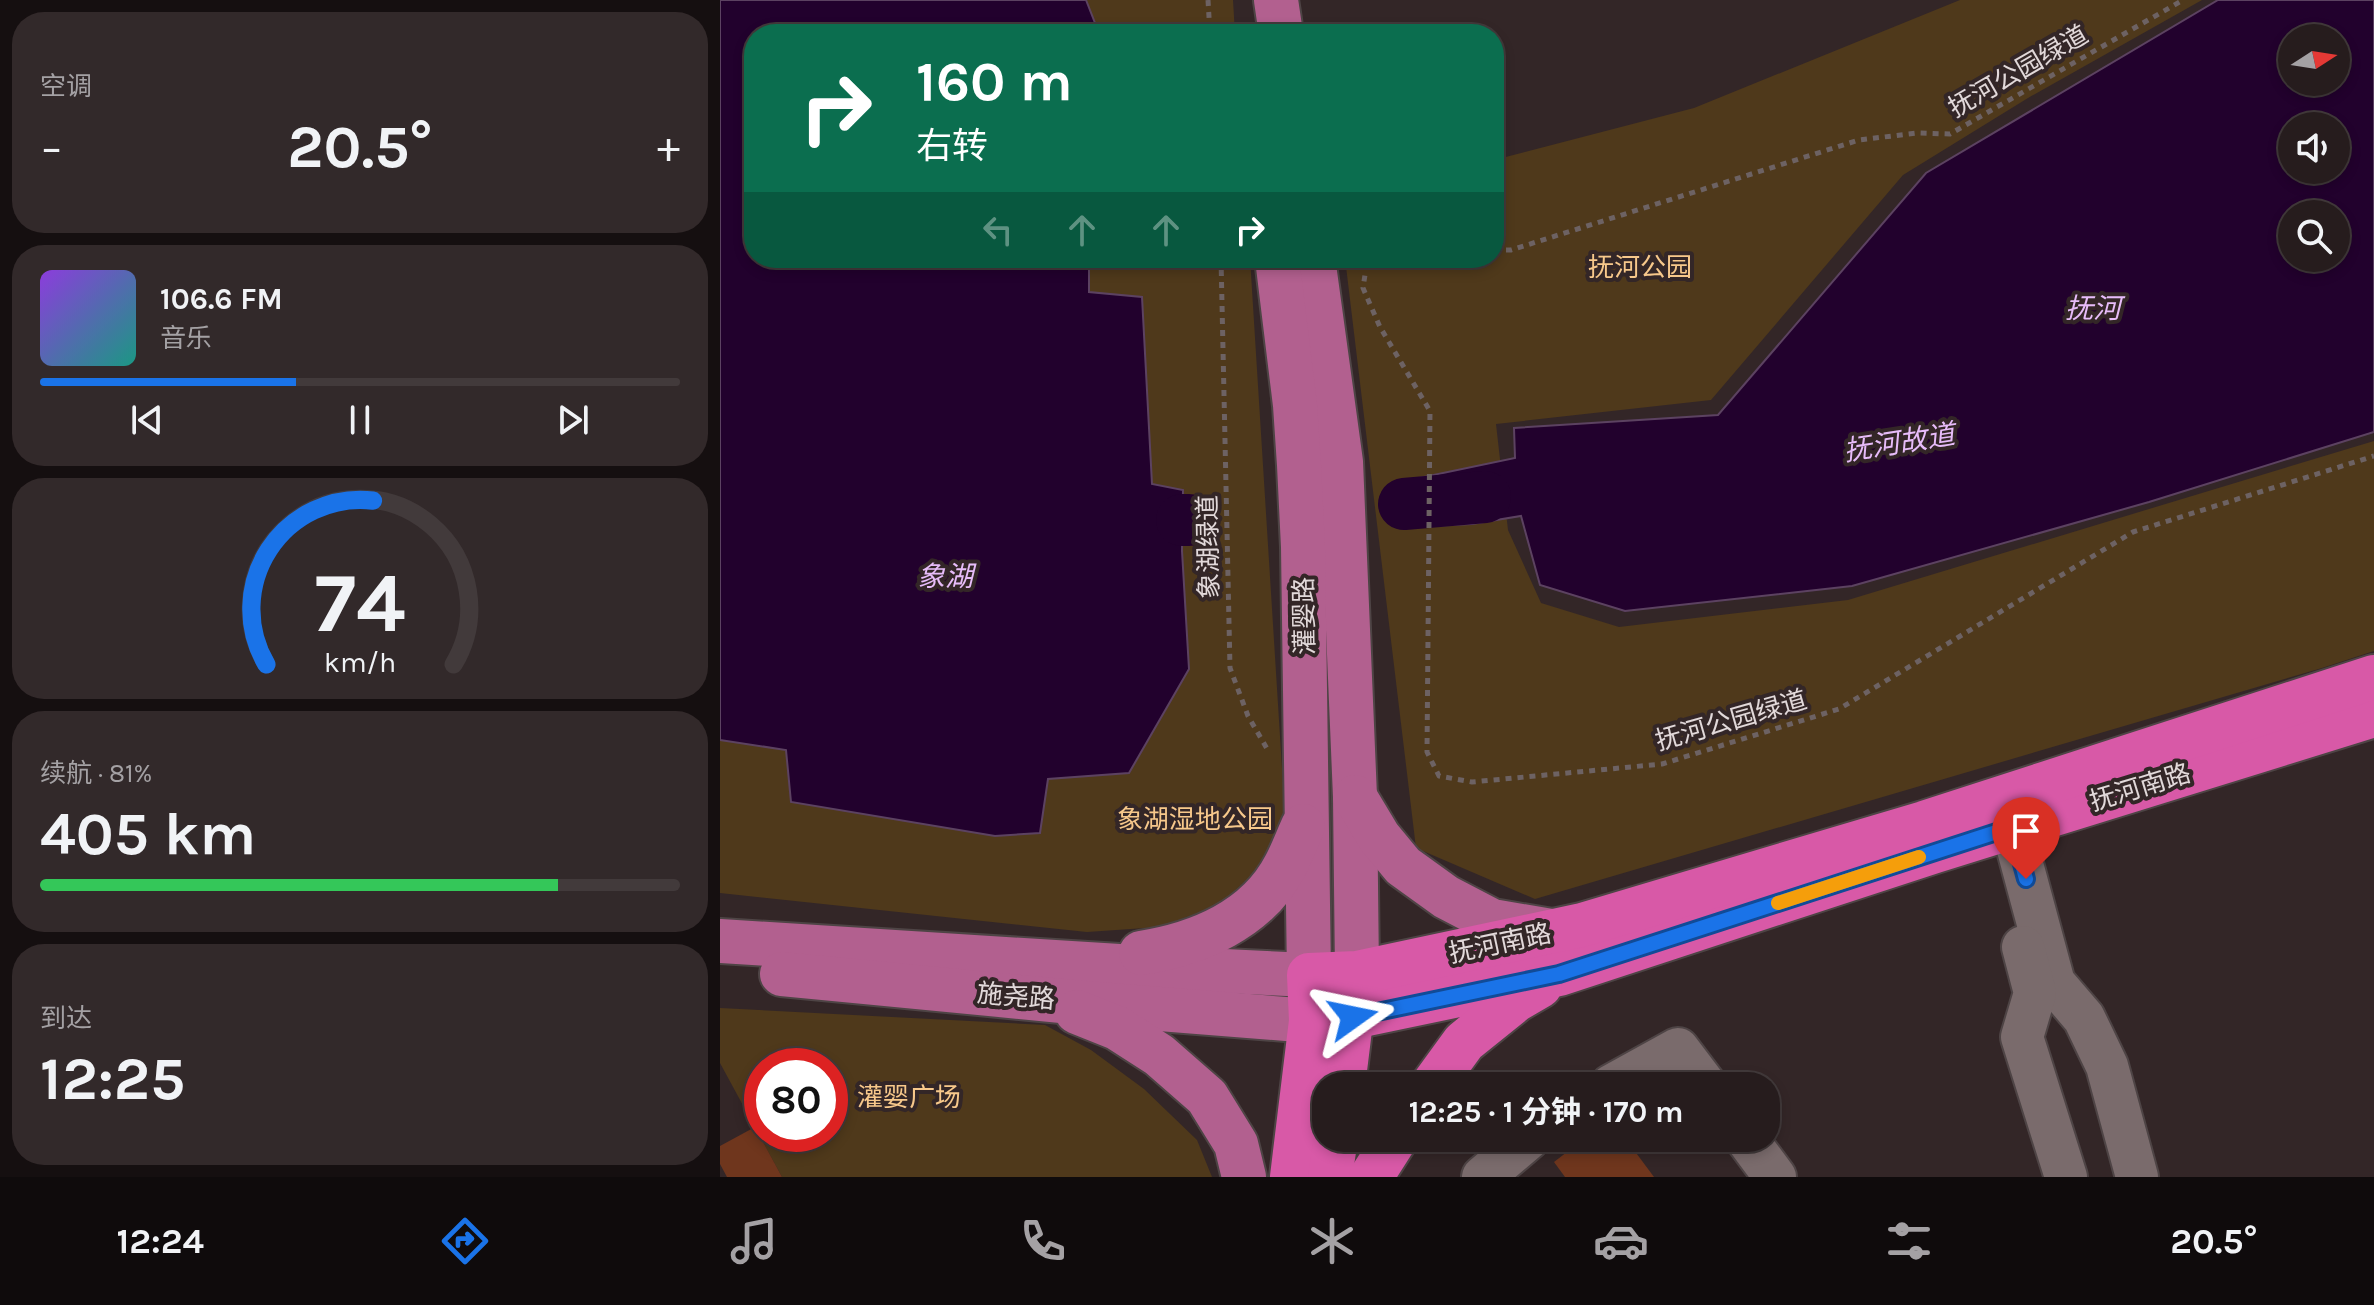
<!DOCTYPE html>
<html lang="zh">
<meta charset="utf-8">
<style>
:root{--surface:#261c1d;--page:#32292a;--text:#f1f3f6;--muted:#a4a1a4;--line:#423a3b;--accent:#1a73e8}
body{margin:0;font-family:Karla,"Noto Sans SC",sans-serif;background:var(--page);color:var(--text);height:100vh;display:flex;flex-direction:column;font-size:30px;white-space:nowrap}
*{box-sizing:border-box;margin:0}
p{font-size:26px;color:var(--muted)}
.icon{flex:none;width:44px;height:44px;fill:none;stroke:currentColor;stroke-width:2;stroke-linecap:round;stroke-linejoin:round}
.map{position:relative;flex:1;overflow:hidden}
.drawer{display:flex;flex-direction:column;gap:12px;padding:12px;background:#150f10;width:720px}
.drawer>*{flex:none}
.hud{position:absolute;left:24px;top:24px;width:760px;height:244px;border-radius:32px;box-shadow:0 4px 12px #0003,0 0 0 2px var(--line);background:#0b6e4f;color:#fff;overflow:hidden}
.needle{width:52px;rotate:78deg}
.controls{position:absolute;left:1558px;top:24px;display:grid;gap:16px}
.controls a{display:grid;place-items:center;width:72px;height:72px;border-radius:50%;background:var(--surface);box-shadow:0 4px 12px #0003,0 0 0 2px var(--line);font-size:40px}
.speed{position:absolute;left:24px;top:1048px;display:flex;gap:16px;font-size:40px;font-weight:700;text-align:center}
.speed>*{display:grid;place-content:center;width:104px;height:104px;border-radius:50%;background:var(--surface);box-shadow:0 4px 12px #0003,0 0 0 2px var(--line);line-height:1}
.speed .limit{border:12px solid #d22;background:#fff;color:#111}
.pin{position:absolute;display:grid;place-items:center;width:68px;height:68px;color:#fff;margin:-82px -34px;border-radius:50% 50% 50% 0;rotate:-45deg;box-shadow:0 0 8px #0007}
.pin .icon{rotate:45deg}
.me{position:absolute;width:88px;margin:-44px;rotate:78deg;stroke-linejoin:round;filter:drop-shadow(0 0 6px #0008)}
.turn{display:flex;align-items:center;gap:28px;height:168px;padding:0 40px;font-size:36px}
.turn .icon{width:104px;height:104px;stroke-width:2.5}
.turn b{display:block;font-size:56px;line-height:68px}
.lanes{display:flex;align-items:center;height:76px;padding:0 40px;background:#0003;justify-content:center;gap:40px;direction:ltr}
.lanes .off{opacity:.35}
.big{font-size:60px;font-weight:700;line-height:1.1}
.drawer .tile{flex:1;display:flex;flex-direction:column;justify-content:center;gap:12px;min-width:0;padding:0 28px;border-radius:32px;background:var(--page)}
.drawer .dial{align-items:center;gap:0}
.dial svg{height:208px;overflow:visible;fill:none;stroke:var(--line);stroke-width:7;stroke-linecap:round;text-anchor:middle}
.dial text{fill:var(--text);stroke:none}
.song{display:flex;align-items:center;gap:24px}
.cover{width:96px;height:96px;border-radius:12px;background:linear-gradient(135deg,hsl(270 70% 55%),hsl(170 70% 35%))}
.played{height:8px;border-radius:4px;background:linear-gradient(90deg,var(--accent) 40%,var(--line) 40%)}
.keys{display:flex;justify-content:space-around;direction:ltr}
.heat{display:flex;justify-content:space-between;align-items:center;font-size:44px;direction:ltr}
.charge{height:12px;border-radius:6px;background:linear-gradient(90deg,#34c759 81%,var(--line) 0)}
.trip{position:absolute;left:592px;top:1072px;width:468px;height:80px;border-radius:32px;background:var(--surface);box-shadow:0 4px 12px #0003,0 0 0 2px var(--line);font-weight:700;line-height:80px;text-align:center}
.tab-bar{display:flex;height:128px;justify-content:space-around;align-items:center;background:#0f0b0c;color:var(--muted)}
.tab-bar .icon{width:56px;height:56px}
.tab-bar .on{color:var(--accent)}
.tab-bar b{font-size:36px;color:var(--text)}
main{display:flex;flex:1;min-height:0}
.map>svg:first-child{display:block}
.green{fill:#4f391b;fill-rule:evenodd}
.water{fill:#22012d;stroke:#5c4261;stroke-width:2;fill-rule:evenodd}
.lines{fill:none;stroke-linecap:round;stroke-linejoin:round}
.river{stroke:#22012d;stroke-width:52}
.building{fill:#6f361d}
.minor-casing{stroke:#4e4445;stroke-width:46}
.major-casing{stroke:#4e4445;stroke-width:48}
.highway-casing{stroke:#4e4445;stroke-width:48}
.path{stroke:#6d6263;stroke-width:5;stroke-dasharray:6 6;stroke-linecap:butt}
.minor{stroke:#7a6b6c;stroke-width:42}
.major{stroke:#b2608f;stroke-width:44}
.highway{stroke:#d859a7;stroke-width:44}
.route-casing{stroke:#114b97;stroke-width:20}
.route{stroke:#1a73e8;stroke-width:14}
.slow{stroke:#f59e0b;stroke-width:14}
.labels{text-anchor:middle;stroke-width:8;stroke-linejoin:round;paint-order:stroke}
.street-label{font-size:26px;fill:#e2d9da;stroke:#332627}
.park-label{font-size:26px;fill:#f7c88b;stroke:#332627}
.water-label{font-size:28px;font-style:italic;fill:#e7bcf9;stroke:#332627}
</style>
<main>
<section class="drawer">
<div class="tile"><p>空调</p>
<div class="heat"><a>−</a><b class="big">20.5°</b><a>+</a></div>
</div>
<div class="tile">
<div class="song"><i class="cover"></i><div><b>106.6 FM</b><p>音乐</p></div></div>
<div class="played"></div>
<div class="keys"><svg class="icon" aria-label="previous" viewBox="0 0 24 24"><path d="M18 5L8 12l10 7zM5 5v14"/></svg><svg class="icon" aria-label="pause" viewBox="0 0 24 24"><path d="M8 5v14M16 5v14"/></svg><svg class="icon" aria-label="next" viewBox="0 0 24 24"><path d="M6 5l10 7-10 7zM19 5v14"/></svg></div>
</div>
<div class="tile dial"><svg viewBox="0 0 100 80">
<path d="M14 69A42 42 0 1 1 86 69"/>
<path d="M14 69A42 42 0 0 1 55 6" stroke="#1a73e8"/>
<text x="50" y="56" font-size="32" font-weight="700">74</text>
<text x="50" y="72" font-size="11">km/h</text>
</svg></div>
<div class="tile"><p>续航 · 81%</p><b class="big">405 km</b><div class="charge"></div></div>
<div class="tile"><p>到达</p><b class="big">12:25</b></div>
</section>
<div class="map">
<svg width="1654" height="1177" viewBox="0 0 1654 1177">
<rect width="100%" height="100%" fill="#332627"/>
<g class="green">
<polygon points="366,0 513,0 515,34 375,34 375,23"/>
<polygon points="1240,0 1482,0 1308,98 1183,175 991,400 776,424 788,530 821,603 899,627 1128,600 1654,441 1654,651 1602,668 815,899 696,848 625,258 774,258 774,160 974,108"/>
<polygon points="369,258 530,258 565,816 541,867 499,905 440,927 367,932 0,893 0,740 66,750 328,779 462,551 463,490 432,485 422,297 368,292"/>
<path d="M0,1008L325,1025L371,1050L424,1089L477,1140L492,1177H62L0,1063ZM42,1066H110V1134H42Z"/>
</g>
<g class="water">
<polygon points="0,0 366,0 375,23 375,34 34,34 34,258 369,258 369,292 422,297 432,484 463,490 462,551 469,669 409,773 328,779 320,833 275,836 71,802 66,750 0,740"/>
<path d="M1498,0H1654V432L1429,502L1132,586L905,611L820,585L801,516L752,524L693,527L694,479L795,458L794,428L998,415L1206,173ZM1572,38H1616V82H1572ZM1572,126H1616V170H1572ZM1572,214H1616V258H1572Z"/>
</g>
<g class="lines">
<g class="river">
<polyline points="684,504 765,497"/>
<polyline points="462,520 469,520"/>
</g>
</g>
<g class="building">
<polygon points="35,1127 62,1177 7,1177 0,1164 0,1146"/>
<polygon points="865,1138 905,1138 934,1177 845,1177 834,1162"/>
</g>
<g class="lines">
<defs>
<g id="minor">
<polyline points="1292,827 1334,983 1364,1018 1387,1066 1417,1177"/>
<polyline points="1303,947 1315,993 1302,1037 1346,1177"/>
<polyline points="891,1086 958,1049 986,1086"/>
<polyline points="1026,1138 1055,1177"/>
<polyline points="763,1177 809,1138"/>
</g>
<g id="major">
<polyline points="556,0 561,34"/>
<polyline points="593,258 621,462 635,797 637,973"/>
<polyline points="635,797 659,837 683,866 726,897 772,921 831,931"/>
<polyline points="0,941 399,966 589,975 583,547 579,465 575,405 557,258"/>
<path d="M421,953C478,944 537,920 565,866C572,853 577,839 583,826"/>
<polyline points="62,974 352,1002 591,1021"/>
<polyline points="357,1012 397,1028 439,1055 487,1097 516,1144 524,1177"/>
</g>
<g id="highway">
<polyline points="591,1021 633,1017 839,974 1215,851 1654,715"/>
<polyline points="623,1086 635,989"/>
<polyline points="712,1086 744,1042 796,1000 820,986"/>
<polyline points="572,1177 591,1021 589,975 637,973 862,925 1204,823 1654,677"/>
<polyline points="610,1177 616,1138"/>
<polyline points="651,1177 676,1138"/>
</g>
</defs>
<use href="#minor" class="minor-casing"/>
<use href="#major" class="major-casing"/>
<use href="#highway" class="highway-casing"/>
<g class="path">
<polyline points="488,0 490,34"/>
<polyline points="774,250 791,250 1139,140 1197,133 1230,134 1463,0"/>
<polyline points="501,258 510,668 528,716 549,752"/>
<polyline points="659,258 646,268 643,288 660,327 710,411 707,752 719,776 752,782 942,764 1119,709 1413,532 1654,456"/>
</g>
<use href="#minor" class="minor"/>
<use href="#major" class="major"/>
<use href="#highway" class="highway"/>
</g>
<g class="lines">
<defs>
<polyline id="route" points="633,1017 839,974 1292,827 1306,879"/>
</defs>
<use href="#route" class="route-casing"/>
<use href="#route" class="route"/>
<polyline class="slow" points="1058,903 1199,857"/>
</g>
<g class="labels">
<g class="street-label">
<text transform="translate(1298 71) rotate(-30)" y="9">抚河公园绿道</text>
<text transform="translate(488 547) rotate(-91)" y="9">象湖绿道</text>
<text transform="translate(584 616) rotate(-91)" y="9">灌婴路</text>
<text transform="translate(1011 720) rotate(-16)" y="9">抚河公园绿道</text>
<text transform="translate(1420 787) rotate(-17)" y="9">抚河南路</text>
<text transform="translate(780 943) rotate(-12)" y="9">抚河南路</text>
<text transform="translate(296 996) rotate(5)" y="9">施尧路</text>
</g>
<g class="park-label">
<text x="920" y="276">抚河公园</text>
<text x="475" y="828">象湖湿地公园</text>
<text x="189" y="1106">灌婴广场</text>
</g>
<g class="water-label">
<text x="1373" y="318">抚河</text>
<text transform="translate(1179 442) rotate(-9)" y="10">抚河故道</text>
<text x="225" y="586">象湖</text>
</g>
</g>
</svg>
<div class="controls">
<a><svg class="needle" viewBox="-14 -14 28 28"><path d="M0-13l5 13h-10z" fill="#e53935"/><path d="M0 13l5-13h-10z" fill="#a4a1a4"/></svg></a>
<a><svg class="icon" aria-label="sound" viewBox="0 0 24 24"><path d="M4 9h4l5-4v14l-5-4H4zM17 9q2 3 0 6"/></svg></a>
<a><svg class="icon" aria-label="search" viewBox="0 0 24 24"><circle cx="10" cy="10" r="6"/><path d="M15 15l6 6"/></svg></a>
</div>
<div class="speed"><div class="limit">80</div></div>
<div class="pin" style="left:1306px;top:879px;background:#d93025"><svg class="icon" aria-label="arrive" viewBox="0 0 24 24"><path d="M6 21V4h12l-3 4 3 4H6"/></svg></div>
<svg class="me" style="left:633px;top:1017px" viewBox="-20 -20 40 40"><path d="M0-17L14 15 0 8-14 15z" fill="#1a73e8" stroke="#fff" stroke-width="4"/></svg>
<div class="trip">12:25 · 1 分钟 · 170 m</div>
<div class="hud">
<div class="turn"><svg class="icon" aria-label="right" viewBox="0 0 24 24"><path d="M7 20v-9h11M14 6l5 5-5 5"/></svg><div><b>160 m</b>右转</div></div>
<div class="lanes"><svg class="icon off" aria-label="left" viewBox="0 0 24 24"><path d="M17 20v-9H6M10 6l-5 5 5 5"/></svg><svg class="icon off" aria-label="ahead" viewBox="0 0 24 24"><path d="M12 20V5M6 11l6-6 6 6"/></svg><svg class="icon off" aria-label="ahead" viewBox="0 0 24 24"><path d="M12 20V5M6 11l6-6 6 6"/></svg><svg class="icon" aria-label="right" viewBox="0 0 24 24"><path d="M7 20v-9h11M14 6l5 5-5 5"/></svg></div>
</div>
</div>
</main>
<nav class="tab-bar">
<b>12:24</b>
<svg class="icon on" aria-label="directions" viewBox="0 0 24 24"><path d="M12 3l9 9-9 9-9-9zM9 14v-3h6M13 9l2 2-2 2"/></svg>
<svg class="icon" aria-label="music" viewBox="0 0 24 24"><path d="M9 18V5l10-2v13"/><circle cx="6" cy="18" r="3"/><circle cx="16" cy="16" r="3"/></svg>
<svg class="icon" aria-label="phone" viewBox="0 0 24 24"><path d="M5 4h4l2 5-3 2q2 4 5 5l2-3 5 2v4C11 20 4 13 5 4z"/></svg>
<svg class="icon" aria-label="climate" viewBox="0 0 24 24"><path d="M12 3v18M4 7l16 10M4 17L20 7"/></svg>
<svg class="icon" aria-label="car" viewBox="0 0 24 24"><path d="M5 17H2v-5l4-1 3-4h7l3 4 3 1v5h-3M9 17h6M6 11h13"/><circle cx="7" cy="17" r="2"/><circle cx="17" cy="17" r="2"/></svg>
<svg class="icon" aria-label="filters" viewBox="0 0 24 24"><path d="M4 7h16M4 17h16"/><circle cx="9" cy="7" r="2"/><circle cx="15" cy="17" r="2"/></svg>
<b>20.5°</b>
</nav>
